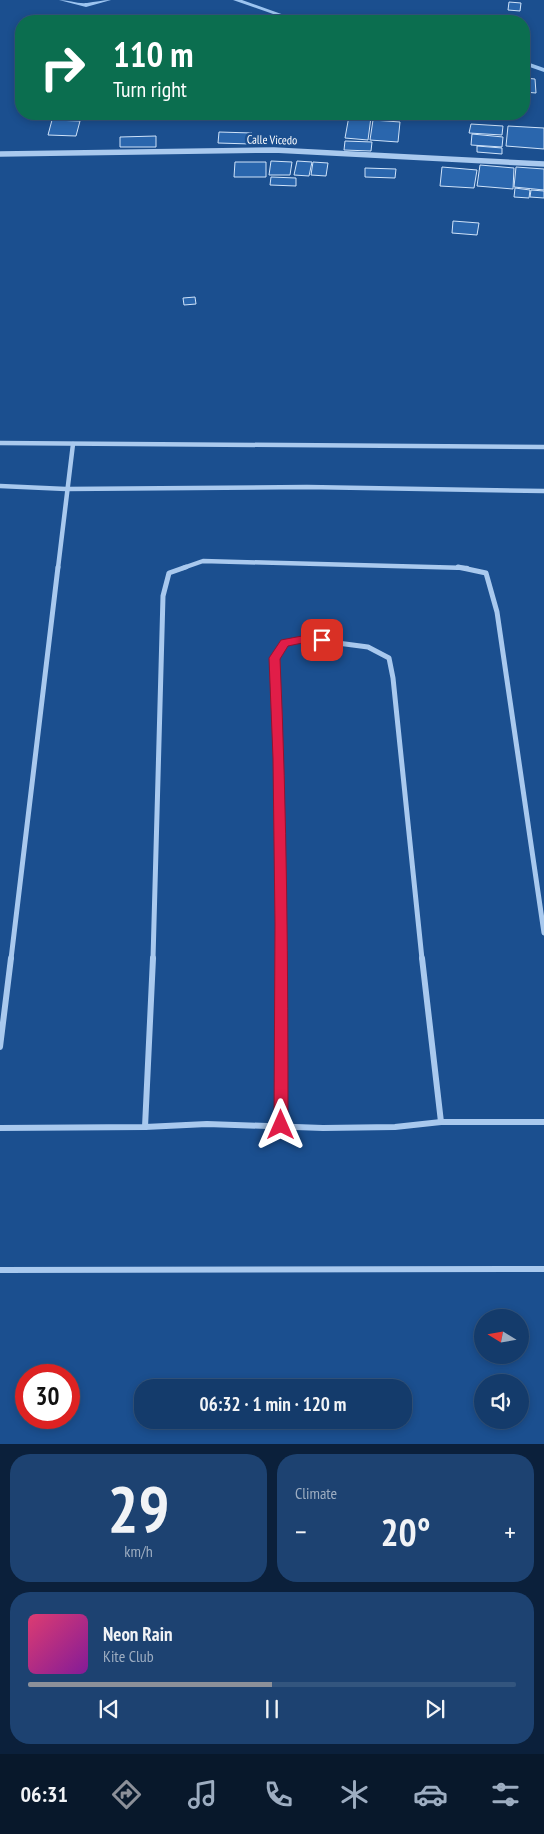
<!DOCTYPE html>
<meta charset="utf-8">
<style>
:root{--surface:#143b6b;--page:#1d4271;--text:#f1f3f6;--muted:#9dadc1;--line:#33557e;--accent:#8c9099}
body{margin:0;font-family:"PT Sans Narrow",sans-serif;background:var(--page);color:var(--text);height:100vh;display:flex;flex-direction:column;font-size:19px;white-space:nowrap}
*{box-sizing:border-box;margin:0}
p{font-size:16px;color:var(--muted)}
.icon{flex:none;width:28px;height:28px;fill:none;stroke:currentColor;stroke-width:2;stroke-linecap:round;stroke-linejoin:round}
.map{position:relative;height:1444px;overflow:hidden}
.panel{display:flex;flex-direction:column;gap:10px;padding:10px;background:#0b203b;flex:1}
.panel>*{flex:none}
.hud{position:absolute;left:15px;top:15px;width:515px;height:105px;border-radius:20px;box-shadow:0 2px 8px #0003,0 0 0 1px var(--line);background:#0b6e4f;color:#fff;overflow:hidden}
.needle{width:32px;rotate:281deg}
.controls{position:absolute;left:474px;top:1309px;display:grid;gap:10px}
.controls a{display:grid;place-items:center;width:55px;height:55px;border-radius:50%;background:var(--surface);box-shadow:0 2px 8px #0003,0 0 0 1px var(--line);font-size:25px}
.speed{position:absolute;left:15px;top:1364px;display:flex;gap:10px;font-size:25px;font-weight:700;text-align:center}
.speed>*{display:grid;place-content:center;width:65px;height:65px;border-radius:50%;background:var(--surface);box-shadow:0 2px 8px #0003,0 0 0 1px var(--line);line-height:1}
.speed .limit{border:8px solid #d22;background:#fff;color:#111}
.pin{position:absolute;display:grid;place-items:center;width:42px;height:42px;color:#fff;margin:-21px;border-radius:10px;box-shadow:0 2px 8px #0006}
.me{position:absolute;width:55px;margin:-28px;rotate:0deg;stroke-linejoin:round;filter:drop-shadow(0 0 4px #0008)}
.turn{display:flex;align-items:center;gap:18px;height:105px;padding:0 15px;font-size:22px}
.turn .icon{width:65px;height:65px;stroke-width:2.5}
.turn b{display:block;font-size:35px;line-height:42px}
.big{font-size:38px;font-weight:700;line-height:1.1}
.panel .tile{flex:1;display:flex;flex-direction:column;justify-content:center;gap:8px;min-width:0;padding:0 18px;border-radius:20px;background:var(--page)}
.panel .dial{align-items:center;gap:0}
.dial b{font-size:65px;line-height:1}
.song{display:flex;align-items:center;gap:15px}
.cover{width:60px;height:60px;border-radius:8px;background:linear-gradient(135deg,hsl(340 70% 55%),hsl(290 70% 35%))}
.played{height:5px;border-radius:2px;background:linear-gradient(90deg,var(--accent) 50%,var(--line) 50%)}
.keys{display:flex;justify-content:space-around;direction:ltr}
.heat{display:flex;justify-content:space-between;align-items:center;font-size:28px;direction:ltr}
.panel .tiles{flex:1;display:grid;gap:10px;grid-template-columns:1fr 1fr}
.tile:last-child{grid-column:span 2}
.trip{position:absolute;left:134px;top:1379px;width:278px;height:50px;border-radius:20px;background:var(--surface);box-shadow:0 2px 8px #0003,0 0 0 1px var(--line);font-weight:700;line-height:50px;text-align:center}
.dock{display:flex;height:80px;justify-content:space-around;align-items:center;background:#08182b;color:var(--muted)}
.dock .icon{width:35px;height:35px}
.dock .active{color:var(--accent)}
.dock b{font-size:22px;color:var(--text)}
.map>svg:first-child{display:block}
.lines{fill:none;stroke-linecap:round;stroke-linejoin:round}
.stream{fill:#9cc4f0;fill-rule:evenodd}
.building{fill:#2a66ad;stroke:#cfe3fa}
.minor-far2{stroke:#a9c9ee;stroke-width:4.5}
.minor-far1{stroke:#a9c9ee;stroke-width:5}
.minor{stroke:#a9c9ee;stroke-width:6}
.tertiary{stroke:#a9c9ee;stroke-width:5.5}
.route{fill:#e11d48;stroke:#92132f}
.labels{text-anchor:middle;stroke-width:5;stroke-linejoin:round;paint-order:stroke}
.far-street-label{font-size:12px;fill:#fff;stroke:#1b4f8f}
</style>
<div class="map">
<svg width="544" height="1444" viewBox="0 0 544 1444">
<rect width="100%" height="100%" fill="#1b4f8f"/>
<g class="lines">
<g class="stream">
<path d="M59,0C68,0 78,4 87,3C95,2 103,0 111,0L86,7Z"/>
<polygon points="233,0 242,0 301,21 293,21"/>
<polygon points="524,61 544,68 544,72 524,65"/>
</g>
</g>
<g class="building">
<polygon points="509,2 521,3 520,11 508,10"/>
<polygon points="524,78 535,79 536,93 524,92"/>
<polygon points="65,114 82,114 80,120 64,119"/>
<polygon points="349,116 371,117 368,140 345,138"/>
<polygon points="52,120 80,121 76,136 48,135"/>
<polygon points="373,120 400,122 398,142 370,140"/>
<polygon points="471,124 503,126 502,135 469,133"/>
<polygon points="508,126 544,128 544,149 506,146"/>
<polygon points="219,132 252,133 251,144 218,143"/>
<polygon points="472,134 503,137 502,147 471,145"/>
<polygon points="156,136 156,147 120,147 120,137"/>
<polygon points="345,141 372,142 371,151 344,150"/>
<polygon points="477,146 502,148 502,154 477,152"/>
<polygon points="271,161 292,162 290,175 269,175"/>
<polygon points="297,161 312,162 309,176 294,175"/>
<polygon points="235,162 266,162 266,177 234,177"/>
<polygon points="313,162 328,163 326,176 311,175"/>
<polygon points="480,165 514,168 513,189 477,186"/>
<polygon points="442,167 477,170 474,188 440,186"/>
<polygon points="516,167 544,169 544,190 514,187"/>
<polygon points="365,168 396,169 395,178 365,177"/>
<polygon points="271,177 296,178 296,186 270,185"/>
<polygon points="515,188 530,190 529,198 514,197"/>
<polygon points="531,190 544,191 544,198 530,197"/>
<polygon points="453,221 479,223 477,235 452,233"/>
<polygon points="195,297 196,304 184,305 183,298"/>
</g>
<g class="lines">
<g class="minor-far2">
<polyline points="0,443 544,447"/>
<polyline points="0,486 66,489 307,487 544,491"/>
<polyline points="58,568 73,444"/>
<polyline points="183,568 203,561 467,568"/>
</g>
<g class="minor-far1">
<polyline points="458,567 486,573 497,612 544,933"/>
<polyline points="11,959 58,567"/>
<polyline points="153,959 163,596 169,573 186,567"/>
<polyline points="280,959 280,840 274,658 284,643 307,639 368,647 389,658 393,678 422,959"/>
</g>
<g class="minor">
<polyline points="280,958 281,1125"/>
<polyline points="422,958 441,1122"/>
<polyline points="0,1047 11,958"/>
<polyline points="145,1127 153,958"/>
<polyline points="0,1128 145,1127 207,1124 323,1128 395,1127 441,1122 544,1122"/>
<polyline points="0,1270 544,1269"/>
</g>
<polyline class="tertiary" points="0,154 274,150 544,164"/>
</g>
<path class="route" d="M307,635L322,637L328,640L322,644L307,642L288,646L280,659C287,814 288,970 288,1125L286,1130L281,1132L276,1130L274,1125L275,924L273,758L269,658L281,640Z"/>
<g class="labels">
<g class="far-street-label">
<text transform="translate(272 140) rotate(1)" y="4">Calle Vicedo</text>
</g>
</g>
</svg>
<div class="controls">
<a><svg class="needle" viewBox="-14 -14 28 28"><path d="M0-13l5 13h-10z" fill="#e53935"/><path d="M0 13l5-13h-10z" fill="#9dadc1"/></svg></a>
<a><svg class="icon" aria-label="sound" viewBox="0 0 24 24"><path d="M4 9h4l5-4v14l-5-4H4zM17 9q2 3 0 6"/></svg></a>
</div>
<div class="speed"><div class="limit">30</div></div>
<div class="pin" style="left:322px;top:640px;background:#d93025"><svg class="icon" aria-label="arrive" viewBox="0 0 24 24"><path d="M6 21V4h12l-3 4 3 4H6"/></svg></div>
<svg class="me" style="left:281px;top:1125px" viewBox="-20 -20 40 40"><path d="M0-17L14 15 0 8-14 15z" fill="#e11d48" stroke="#fff" stroke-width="4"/></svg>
<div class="trip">06:32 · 1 min · 120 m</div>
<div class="hud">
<div class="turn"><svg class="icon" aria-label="right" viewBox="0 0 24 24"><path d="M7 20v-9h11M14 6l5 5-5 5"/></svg><div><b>110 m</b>Turn right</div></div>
</div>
</div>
<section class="panel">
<div class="tiles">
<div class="tile dial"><b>29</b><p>km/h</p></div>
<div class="tile"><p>Climate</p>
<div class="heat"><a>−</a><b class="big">20°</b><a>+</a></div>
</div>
<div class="tile">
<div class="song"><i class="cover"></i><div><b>Neon Rain</b><p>Kite Club</p></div></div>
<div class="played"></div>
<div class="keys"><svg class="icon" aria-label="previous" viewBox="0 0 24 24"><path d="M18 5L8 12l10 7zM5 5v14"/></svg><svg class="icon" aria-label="pause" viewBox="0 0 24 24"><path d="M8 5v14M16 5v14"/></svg><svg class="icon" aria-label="next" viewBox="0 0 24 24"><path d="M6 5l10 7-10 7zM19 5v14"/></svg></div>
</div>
</div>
</section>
<nav class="dock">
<b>06:31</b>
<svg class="icon active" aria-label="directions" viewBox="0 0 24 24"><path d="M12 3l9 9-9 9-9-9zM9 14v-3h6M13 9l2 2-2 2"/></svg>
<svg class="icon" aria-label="music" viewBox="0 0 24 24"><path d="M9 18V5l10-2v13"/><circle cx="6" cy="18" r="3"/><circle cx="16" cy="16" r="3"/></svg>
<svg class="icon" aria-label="phone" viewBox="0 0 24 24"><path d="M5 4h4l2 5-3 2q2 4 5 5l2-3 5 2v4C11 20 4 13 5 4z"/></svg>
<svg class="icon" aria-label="climate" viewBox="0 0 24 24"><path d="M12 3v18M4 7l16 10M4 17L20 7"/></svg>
<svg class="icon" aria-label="car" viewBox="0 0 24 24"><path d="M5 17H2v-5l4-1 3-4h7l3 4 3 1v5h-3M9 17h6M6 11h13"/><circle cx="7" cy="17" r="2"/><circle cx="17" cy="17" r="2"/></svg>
<svg class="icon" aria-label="filters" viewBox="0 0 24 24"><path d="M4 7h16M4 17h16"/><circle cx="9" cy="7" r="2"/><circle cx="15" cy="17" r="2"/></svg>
</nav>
